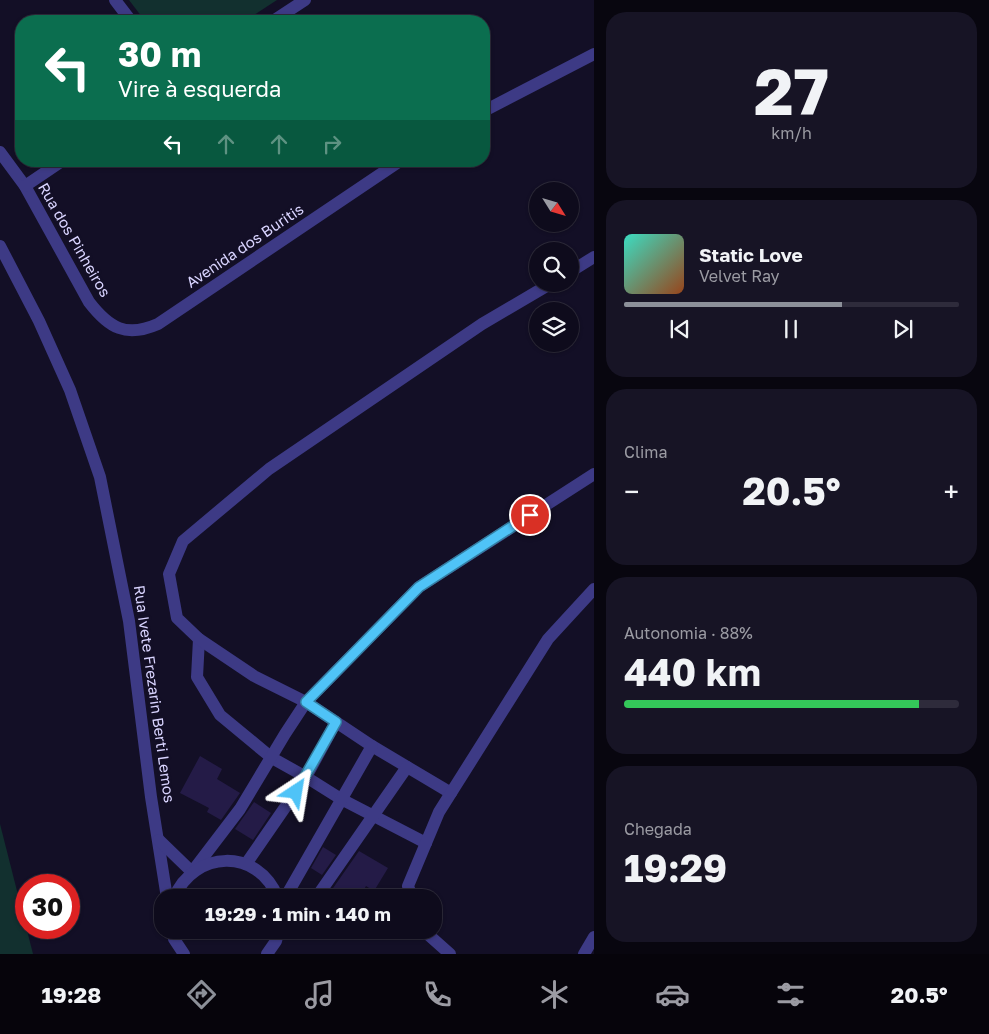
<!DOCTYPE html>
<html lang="pt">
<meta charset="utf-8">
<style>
:root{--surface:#0e0b1c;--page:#171425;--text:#f1f3f6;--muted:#9b9ba3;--line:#2e2b3b;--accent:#8c9099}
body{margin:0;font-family:"Golos Text",sans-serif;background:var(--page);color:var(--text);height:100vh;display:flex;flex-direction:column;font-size:19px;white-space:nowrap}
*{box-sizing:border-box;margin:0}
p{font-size:16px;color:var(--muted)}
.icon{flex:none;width:28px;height:28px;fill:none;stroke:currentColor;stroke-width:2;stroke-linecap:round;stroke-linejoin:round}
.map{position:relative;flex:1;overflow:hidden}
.panel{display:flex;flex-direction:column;gap:12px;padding:12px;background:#08060f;width:395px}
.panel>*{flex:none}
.top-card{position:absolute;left:15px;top:15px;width:475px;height:152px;border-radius:20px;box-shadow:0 1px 4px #0004,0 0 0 1px var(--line);background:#0b6e4f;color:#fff;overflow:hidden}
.needle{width:32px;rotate:127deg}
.buttons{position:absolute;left:529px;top:182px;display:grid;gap:10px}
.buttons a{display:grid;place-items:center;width:50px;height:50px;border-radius:50%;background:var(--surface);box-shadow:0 1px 4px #0004,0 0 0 1px var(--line);font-size:25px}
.speed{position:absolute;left:15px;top:874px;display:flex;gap:10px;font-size:25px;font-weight:700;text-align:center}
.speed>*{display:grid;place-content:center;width:65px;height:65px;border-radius:50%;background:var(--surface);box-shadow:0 1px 4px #0004,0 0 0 1px var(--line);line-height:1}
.speed .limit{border:8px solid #d22;background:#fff;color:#111}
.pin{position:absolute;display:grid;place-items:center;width:42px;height:42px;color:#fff;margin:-21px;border:2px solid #fff;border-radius:50%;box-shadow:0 1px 5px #0007}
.me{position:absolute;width:55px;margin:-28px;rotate:33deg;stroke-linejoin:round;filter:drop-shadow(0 0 4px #0008)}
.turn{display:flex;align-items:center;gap:18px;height:105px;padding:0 20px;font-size:22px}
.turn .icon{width:65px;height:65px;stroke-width:2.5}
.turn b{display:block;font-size:35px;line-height:42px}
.lanes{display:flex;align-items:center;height:48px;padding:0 20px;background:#0003;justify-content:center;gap:25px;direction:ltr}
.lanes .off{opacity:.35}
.big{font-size:38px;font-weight:700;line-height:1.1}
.panel .widget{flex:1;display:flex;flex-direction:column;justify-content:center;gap:8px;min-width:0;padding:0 18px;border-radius:20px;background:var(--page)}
.panel .dial{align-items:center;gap:0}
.dial b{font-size:65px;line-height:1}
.song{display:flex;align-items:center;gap:15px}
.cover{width:60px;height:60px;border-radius:8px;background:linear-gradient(135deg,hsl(170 70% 55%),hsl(20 70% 35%))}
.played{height:5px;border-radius:2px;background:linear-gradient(90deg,var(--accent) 65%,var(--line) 65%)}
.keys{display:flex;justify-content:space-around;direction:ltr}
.heat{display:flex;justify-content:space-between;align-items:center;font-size:28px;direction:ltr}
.charge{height:8px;border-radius:4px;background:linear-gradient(90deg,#34c759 88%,var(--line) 0)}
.trip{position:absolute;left:154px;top:889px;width:288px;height:50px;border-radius:20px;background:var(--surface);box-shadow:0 1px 4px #0004,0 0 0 1px var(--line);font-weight:700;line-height:50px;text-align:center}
.menu{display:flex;height:80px;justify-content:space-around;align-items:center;background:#06040b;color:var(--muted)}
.menu .icon{width:35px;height:35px}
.menu .active{color:var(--accent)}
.menu b{font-size:22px;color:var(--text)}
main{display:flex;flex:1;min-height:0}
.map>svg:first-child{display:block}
.green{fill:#12302f}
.building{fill:#241b47}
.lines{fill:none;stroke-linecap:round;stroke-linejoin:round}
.minor{stroke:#3d3a85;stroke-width:12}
.route-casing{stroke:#337fa1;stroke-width:12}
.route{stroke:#4fc3f7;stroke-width:9}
.labels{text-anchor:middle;stroke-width:5;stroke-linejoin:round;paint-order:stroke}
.street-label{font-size:15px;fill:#d9d4ff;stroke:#130f26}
</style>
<main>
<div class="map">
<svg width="594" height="954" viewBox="0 0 594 954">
<rect width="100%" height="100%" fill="#130f26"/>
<g class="green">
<polygon points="129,0 277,0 245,21 145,21"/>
<polygon points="0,824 33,954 0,954"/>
</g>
<g class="building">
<polygon points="200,756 222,769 217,779 240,793 221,820 207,812 209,808 180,793"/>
<polygon points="254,802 271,813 253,840 235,829"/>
<polygon points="323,847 336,855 322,875 311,868"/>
<polygon points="359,851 388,868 374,891 366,886 360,897 352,892 349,898 342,898 331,891"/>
</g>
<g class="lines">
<g class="minor">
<polyline points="115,0 131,21"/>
<polyline points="273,21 305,0"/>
<polyline points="484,111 594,54"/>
<path d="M0,152L25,186L89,302C109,328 126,338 158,324L400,161"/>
<polyline points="25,186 62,161"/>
<polyline points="0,246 39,321 70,390 100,477 129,621 151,797 167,898"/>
<polyline points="570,272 594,257"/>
<polyline points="199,639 197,677 220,715 272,758 306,777 246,864"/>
<polyline points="336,722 306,777 341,799 426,843"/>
<polyline points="451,793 372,746 306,702 254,676 199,639 177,618 169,574 183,541 269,469 482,324 550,284"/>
<polyline points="159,840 192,872 240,809 285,734 306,702 419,587 594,474"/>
<path d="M174,898C194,850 258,847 278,898"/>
<polyline points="285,898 372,746"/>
<polyline points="316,898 407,767"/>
<polyline points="412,898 408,886 439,812 548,639 594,589"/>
<polyline points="172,930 174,939 184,954"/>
<polyline points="423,930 450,954"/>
<polyline points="267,954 276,941 279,930"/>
<polyline points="584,954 594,937"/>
</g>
</g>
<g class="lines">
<defs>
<polyline id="route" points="296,792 336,722 306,702 419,587 530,515"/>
</defs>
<use href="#route" class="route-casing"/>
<use href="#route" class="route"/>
</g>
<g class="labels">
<g class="street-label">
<text transform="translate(74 240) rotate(60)" y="5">Rua dos Pinheiros</text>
<text transform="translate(245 246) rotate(-34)" y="5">Avenida dos Buritis</text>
<text transform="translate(154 694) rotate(82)" y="5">Rua Ivete Frezarin Berti Lemos</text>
</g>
</g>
</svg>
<div class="buttons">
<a><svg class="needle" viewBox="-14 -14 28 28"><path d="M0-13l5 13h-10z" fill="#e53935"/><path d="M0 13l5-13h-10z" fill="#9b9ba3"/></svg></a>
<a><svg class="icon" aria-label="search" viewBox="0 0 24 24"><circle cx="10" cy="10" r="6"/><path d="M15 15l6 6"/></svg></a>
<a><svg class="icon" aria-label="layers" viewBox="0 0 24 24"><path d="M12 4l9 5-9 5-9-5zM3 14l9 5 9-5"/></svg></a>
</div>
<div class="speed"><div class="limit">30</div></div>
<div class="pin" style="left:530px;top:515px;background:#d93025"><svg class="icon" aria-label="arrive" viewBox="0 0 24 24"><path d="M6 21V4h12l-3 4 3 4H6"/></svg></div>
<svg class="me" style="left:296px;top:792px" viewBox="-20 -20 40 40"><path d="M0-17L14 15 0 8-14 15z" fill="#4fc3f7" stroke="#fff" stroke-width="4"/></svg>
<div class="trip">19:29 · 1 min · 140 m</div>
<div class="top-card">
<div class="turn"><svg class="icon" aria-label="left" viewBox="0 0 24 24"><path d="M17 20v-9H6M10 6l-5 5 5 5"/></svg><div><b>30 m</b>Vire à esquerda</div></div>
<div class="lanes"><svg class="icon" aria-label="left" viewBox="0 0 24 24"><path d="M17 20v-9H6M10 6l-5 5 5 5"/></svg><svg class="icon off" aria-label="ahead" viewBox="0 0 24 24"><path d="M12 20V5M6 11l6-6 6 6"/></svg><svg class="icon off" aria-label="ahead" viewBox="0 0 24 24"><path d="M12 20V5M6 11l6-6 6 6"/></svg><svg class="icon off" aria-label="right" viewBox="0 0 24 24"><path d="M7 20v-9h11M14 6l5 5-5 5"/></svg></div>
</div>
</div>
<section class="panel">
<div class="widget dial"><b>27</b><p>km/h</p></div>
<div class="widget">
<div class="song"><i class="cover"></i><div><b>Static Love</b><p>Velvet Ray</p></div></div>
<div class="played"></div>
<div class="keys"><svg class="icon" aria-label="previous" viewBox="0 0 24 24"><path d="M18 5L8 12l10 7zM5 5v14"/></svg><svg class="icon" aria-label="pause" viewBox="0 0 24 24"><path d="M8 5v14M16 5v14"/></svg><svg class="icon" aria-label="next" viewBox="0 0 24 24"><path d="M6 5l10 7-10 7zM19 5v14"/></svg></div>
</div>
<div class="widget"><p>Clima</p>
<div class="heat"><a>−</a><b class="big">20.5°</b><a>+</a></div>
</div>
<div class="widget"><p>Autonomia · 88%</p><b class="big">440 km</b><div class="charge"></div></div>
<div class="widget"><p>Chegada</p><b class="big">19:29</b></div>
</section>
</main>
<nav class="menu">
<b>19:28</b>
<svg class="icon active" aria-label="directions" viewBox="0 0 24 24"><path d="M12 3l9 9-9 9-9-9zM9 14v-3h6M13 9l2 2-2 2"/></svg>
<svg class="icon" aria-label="music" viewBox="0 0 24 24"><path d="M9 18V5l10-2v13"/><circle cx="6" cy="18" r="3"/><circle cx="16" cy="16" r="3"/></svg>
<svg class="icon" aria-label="phone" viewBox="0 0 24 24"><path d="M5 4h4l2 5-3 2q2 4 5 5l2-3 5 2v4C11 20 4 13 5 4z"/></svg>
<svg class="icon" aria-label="climate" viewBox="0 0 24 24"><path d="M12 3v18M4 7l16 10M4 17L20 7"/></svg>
<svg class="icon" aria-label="car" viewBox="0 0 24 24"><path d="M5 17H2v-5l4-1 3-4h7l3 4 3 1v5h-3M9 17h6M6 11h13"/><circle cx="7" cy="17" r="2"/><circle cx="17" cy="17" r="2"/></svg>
<svg class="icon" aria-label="filters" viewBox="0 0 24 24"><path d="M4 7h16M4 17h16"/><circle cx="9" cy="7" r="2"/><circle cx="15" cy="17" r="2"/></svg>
<b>20.5°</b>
</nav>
